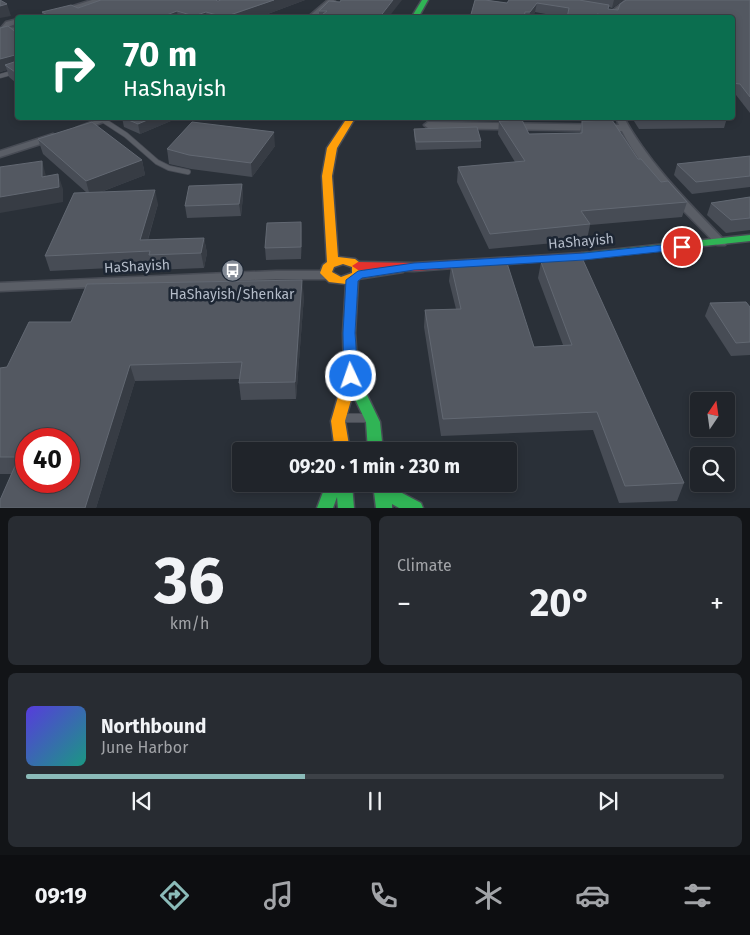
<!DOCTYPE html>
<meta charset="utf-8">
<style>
:root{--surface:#20242a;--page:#282c32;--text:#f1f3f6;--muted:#a2a4a8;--line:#3d4147;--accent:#8bbbb9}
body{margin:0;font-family:"Fira Sans",sans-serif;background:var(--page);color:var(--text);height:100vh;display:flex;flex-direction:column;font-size:19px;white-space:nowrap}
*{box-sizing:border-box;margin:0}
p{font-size:16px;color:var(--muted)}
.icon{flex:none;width:28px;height:28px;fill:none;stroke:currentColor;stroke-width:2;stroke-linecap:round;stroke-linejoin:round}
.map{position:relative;height:508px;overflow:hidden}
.side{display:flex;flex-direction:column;gap:8px;padding:8px;background:#121417;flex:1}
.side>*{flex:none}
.hud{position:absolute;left:15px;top:15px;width:720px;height:105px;border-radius:5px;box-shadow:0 2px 8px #0003,0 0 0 1px var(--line);background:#0b6e4f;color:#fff;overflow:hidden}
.needle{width:32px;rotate:13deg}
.fabs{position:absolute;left:690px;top:392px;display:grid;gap:10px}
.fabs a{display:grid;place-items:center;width:45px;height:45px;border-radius:5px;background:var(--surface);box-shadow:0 2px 8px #0003,0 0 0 1px var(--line);font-size:25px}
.speed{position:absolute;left:15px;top:428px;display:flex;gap:10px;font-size:25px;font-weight:700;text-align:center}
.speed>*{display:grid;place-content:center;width:65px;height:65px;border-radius:50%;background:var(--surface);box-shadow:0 2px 8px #0003,0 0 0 1px var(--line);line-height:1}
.speed .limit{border:8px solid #d22;background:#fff;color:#111}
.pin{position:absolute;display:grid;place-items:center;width:42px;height:42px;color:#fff;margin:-21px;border:2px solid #fff;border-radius:50%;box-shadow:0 1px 5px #0007}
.me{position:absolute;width:55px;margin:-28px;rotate:357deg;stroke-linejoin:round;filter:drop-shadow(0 0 4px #0008)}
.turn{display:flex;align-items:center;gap:18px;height:105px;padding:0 25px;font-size:22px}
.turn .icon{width:65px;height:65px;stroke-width:2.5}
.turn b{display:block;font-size:35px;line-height:42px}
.big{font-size:38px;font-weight:700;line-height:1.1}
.side .widget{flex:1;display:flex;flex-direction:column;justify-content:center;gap:8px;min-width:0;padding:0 18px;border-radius:8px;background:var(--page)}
.side .dial{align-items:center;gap:0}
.dial b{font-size:65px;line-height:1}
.song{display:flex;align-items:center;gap:15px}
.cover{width:60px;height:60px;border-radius:8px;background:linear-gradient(135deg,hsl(250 70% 55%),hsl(170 70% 35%))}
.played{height:5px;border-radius:2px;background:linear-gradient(90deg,var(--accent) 40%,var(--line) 40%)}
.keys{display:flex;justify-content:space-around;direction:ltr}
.heat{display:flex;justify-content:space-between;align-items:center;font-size:28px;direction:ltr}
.side .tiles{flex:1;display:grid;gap:8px;grid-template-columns:1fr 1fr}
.widget:last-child{grid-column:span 2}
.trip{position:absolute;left:232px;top:442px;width:285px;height:50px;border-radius:5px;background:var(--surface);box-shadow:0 2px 8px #0003,0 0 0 1px var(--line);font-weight:700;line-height:50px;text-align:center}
.tab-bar{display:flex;height:80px;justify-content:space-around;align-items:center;background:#0d0e11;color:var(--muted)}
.tab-bar .icon{width:35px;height:35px}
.tab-bar .on{color:var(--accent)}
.tab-bar b{font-size:22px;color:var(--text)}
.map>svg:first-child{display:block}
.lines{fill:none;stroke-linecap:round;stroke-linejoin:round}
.lane-far2-casing{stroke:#484c55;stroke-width:5}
.lane-far1-casing{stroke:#484c55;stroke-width:6}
.lane-casing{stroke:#484c55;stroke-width:10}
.street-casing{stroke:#484c55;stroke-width:3}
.fast-casing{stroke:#484c55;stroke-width:3}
.slow-casing{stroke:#484c55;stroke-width:3}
.jam-casing{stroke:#484c55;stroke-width:3}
.lane-far2{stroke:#5a5e66;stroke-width:4}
.lane-far1{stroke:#5a5e66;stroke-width:4.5}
.lane{stroke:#5a5e66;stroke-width:8}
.street{fill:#5a5e66;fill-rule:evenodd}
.fast{fill:#30b455;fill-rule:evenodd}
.slow{fill:#ff9f0a;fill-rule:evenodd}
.jam{fill:#e5322d;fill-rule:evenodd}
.wall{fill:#474c55}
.shaded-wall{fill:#373c44}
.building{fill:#535861;stroke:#626872;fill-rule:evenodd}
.route{fill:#1a73e8;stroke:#114b97}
.labels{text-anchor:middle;stroke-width:5;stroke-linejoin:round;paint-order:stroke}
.street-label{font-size:14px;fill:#b4bcc9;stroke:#1d2633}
.poi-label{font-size:14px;fill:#b4bcc9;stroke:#1d2633}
</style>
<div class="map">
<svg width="750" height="508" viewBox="0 0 750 508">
<rect width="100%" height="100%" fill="#2a3038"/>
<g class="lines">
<defs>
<polyline id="lane-far2" points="0,76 18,71"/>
<polyline id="lane-far1" points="103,120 126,135 157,162 169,168 188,172"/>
<polyline id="lane" points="344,418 367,418"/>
<g id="street">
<polygon points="92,0 102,0 47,18 35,18"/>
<polygon points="328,0 335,0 315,18 307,18"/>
<polygon points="626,0 633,0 617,13 615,18 608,18 612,11"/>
<polygon points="18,19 18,23 8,27 18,28 18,32 0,29 6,22"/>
<polygon points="102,118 113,118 83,130 77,130 76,128"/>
<path d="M616,118H624C650,165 688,202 725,241L727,243L725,245H717C684,210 644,175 622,131L428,128L424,125L428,122L619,125Z"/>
<polygon points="53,134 57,137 56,139 0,157 0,151"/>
<polygon points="399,265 403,266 405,269 403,272 358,279 352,275 358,271"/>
<polygon points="276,271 327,271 333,275 327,279 276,279 0,291 0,283"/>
</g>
<g id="fast">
<polygon points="422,0 428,0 418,18 411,18"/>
<polygon points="750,235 750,241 582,259 576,256 582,253"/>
<polygon points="351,371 356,372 380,422 383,451 368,451 366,422 344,376 346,372"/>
<polygon points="326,484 352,484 354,508 338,508 337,497 333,508 317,508"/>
<polygon points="373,484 394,484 402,493 421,503 423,508 399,508 392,504 392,508 376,508"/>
</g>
<path id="slow" d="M347,118H355L337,148L332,176L338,257L355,259L364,266V275L358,280L355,333L358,376L345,421L350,451H335L331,421L344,376L343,333L346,284L329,282L320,273L323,265L327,262L322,176L327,148ZM343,264L352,267V273L341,277L332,272L334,267Z"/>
<polygon id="jam" points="582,253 588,256 586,258 414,271 358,270 352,266 358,262 414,263"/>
</defs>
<use href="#lane-far2" class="lane-far2-casing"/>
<use href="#lane-far1" class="lane-far1-casing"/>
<use href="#lane" class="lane-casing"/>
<use href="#street" class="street-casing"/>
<use href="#fast" class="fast-casing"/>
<use href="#slow" class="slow-casing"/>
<use href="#jam" class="jam-casing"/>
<use href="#lane-far2" class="lane-far2"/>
<use href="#lane-far1" class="lane-far1"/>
<use href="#lane" class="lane"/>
<use href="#street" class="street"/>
<use href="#fast" class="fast"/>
<use href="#slow" class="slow"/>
<use href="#jam" class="jam"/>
</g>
<g class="wall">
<polygon points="221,0 305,0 257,18 43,18 42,12 78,8 218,1"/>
<polygon points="402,0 319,17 319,11 340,2"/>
<polygon points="475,0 488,0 507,3 509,0 623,0 612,8 609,7 608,9 618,10 750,0 750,113 736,95 732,95 732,18 567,18 535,12 532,18 470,18"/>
<polygon points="0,28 18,34 18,91 15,82 9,77 7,70 0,72"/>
<polygon points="122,118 178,118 140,134 124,127"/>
<polygon points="632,118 727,118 724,128 639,129"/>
<polygon points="499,121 529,134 580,133 582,121 638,159 661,182 687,202 682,217 590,225 587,240 489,249 457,182 458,167 515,162 498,134"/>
<polygon points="414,129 481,141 481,148 416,150 414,136"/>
<polygon points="38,139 142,160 145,175 101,192 158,204 148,240 204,238 207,253 204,268 152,270 151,266 50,271 45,256 86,192 43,154"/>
<polygon points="275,146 252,177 191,169 169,164 167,149"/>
<polygon points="750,156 750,187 692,194 674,175 677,164"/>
<polygon points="242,184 243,196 241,216 187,218 185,206"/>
<polygon points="750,197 750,230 726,233 707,215 711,203"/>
<polygon points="301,222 302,234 301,259 266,260 265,248"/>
<polygon points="541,262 684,483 677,501 619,503 593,430 441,436 424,327 425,310 456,309 449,281 451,265 534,347 563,345 538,278"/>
<polygon points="304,296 296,399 241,400 239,383 239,379 135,381 96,508 0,508 11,474 0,474 0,368 7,367 71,322"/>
<polygon points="710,303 750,307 750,355 731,356 705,316"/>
</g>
<g class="shaded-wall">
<polygon points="274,0 305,0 257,18 224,18"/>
<polygon points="393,0 402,0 388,18 379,18"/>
<polygon points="614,0 623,0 612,8"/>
<polygon points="537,3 535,12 532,18 529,18 530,12"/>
<polygon points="7,4 11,16 0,18 0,6"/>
<polygon points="177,11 178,18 159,18"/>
<polygon points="206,12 207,18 194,18 194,16"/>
<polygon points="15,55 18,64 5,65 7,70 0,72 0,59"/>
<polygon points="152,118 178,118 140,134 138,124"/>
<polygon points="274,132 275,146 252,177 251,163"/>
<polygon points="142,160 145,175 90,196 86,181"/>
<polygon points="42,161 46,176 46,189 58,174 63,189 63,202 0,213 0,197 42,177"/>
<polygon points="242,184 243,196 241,216 239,204"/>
<polygon points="155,190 158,204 144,252 140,240"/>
<polygon points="301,222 302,234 301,259"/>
<polygon points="204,238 207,253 204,268 201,253"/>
<polygon points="302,280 304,296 296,399 295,382"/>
<polygon points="130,365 135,381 96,508 85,508"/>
</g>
<g class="building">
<polygon points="0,0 7,4 0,6"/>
<polygon points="101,0 215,0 218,1 221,0 274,0 224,17 206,12 194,16 177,11 159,18 53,18 42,12 71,5 78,8"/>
<polygon points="341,0 393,0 379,18 318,18 327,11 319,11 329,1 340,2"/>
<polygon points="475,0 485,0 507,3 509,0 579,0 609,5 608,9 618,10 620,4 626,0 750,0 750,97 740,84 732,83 732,18 619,18 597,14 597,18 567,18 569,8 537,3 530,12 525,12 524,18 470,18"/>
<polygon points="8,26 18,34 18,57 15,55 0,59 0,28"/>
<polygon points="18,58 18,74 5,65 17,61"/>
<polygon points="124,118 152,118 138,124"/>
<polygon points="522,120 529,134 582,133 582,121 612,120 638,159 641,159 661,182 668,181 687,202 581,211 590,224 490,234 458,167 525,161 499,121"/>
<polygon points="92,122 142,160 86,181 38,139"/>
<polygon points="192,122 274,132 251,163 189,155 167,149"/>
<polygon points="477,127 481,141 416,142 414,129"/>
<polygon points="750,156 750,176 696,182 677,164"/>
<polygon points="42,161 42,177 58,174 59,187 0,197 0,167"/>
<polygon points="242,184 239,204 185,206 189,186"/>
<polygon points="155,190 140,240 204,238 201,253 149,255 150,251 45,256 74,193"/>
<polygon points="750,197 750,218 731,220 711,203"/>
<polygon points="301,222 301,247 265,248 267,223"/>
<polygon points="583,260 684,483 625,486 597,412 443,419 425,310 461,309 451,265 507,263 534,347 572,345 541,262"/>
<path d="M302,280L295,382L239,383L242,362L130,365L85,508H0V500L19,457H0V368L7,367L29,322H71L87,284ZM26,439H69V481H26Z"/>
<polygon points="746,302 750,307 750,342 736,343 710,303"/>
</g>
<polygon class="route" points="682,243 686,244 688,247 686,249 584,260 414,270 362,278 358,281 355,333 358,376 356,380 346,380 344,376 343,333 346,280 358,271 414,263 584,253"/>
<defs>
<symbol id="bus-disc" viewBox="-11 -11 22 22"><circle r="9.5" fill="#848b96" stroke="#1d2633"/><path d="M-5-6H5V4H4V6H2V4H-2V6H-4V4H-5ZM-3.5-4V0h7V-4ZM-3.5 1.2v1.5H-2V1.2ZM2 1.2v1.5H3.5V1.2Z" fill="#fff"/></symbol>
</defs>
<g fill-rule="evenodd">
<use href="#bus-disc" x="220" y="258" width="25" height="25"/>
</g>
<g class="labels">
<g class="street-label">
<text transform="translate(581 241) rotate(-5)" y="5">HaShayish</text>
<text transform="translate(137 266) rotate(-3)" y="5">HaShayish</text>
</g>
<g class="poi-label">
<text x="232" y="299">HaShayish/Shenkar</text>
</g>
</g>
</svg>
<div class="fabs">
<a><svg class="needle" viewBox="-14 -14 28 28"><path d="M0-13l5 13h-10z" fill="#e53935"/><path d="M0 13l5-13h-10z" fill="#a2a4a8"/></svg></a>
<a><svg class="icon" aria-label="search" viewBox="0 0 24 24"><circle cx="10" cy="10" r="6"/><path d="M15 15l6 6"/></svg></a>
</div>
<div class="speed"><div class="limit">40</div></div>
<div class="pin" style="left:682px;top:247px;background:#d93025"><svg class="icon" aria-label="arrive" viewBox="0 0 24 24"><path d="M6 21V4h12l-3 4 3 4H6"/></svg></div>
<svg class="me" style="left:351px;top:376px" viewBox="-20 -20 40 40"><circle r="17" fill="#1a73e8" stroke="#fff" stroke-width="3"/><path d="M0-11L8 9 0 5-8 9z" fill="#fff"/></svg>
<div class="trip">09:20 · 1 min · 230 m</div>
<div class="hud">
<div class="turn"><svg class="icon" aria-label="right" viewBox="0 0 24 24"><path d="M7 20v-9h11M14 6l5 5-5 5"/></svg><div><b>70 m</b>HaShayish</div></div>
</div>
</div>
<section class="side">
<div class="tiles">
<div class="widget dial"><b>36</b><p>km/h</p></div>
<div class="widget"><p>Climate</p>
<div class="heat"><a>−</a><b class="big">20°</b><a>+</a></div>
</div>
<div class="widget">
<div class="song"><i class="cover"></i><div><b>Northbound</b><p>June Harbor</p></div></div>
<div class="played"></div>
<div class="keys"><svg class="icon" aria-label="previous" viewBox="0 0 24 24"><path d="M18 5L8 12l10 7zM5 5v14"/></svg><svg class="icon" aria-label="pause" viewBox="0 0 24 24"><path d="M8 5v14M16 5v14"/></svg><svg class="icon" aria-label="next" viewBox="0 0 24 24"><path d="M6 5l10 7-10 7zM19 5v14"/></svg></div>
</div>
</div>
</section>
<nav class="tab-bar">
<b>09:19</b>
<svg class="icon on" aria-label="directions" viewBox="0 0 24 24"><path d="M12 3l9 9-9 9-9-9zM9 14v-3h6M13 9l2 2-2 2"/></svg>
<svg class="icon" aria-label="music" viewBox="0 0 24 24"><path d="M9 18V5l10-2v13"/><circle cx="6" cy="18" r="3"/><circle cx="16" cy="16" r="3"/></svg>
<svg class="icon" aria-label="phone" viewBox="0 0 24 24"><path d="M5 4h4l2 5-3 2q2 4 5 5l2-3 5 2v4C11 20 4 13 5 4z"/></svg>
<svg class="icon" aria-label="climate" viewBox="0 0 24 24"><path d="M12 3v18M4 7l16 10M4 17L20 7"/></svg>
<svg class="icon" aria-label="car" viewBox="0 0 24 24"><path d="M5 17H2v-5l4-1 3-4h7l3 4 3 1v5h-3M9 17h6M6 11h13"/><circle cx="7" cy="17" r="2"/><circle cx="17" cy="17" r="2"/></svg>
<svg class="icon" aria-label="filters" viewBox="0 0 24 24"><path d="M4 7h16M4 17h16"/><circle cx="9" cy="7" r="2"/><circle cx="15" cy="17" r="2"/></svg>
</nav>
